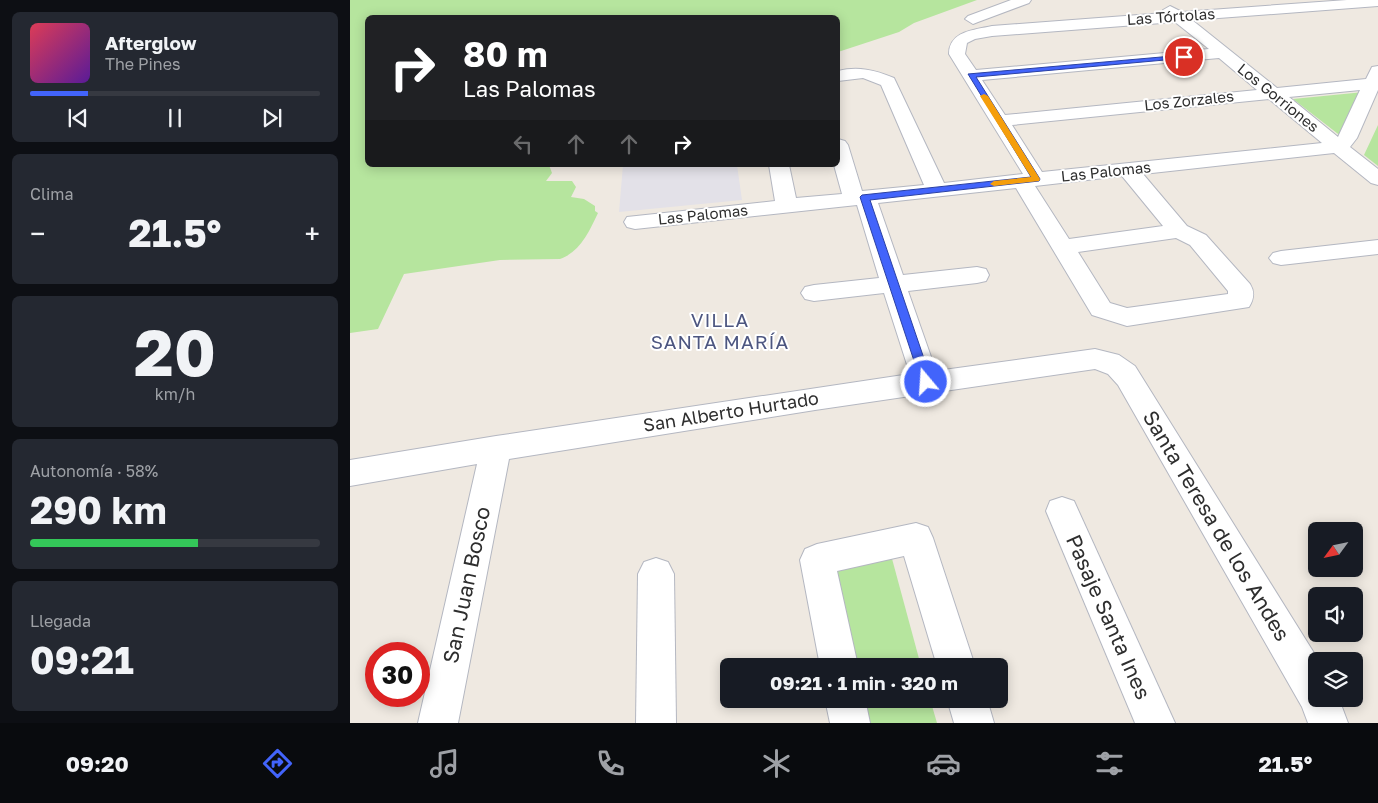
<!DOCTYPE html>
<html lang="es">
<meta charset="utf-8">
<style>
:root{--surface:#171b24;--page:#242831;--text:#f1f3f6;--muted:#9ea1a6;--line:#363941;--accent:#4264fb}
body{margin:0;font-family:"Golos Text",sans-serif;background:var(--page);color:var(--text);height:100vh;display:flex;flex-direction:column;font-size:19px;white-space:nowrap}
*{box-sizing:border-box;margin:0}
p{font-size:16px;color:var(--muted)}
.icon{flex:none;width:28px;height:28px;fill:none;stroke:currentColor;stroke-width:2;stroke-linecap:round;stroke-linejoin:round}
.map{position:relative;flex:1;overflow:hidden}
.drawer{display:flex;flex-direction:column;gap:12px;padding:12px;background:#0d0f14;width:350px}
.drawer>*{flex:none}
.banner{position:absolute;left:15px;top:15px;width:475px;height:152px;border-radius:8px;box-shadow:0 2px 12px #0003;background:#202124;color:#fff;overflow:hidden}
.needle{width:32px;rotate:237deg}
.fabs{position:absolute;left:958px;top:522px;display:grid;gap:10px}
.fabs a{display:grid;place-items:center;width:55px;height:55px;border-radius:8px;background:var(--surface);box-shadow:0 2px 12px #0003;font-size:25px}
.speed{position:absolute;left:15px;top:642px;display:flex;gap:10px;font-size:25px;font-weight:700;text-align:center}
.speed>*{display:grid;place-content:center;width:65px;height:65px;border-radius:50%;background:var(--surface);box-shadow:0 2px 12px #0003;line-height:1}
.speed .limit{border:8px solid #d22;background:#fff;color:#111}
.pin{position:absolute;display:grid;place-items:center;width:42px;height:42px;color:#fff;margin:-21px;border:2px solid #fff;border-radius:50%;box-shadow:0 1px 5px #0007}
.me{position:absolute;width:55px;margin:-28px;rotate:342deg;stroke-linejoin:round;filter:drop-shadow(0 0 4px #0008)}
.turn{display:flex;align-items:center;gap:18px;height:105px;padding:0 15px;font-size:22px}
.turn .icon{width:65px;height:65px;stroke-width:2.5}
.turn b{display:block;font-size:35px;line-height:42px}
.lanes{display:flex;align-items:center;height:48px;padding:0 15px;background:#0003;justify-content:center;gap:25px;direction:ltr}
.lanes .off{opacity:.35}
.big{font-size:38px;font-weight:700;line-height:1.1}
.drawer .tile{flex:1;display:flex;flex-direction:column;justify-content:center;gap:8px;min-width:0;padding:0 18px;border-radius:8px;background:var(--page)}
.drawer .dial{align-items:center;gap:0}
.dial b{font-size:65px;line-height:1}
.song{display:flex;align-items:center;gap:15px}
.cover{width:60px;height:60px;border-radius:8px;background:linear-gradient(135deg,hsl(350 70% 55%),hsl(270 70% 35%))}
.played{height:5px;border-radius:2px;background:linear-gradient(90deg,var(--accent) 20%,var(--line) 20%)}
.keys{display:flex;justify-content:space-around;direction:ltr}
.heat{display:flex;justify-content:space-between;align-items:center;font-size:28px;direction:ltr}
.charge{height:8px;border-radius:4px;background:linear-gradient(90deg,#34c759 58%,var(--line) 0)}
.trip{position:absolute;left:370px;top:658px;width:288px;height:50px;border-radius:8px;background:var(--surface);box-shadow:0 2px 12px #0003;font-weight:700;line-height:50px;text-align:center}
.tab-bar{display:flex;height:80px;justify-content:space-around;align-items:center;background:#090b0e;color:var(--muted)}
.tab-bar .icon{width:35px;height:35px}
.tab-bar .selected{color:var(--accent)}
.tab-bar b{font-size:22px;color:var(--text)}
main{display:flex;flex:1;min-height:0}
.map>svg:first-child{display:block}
.industrial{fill:#e3e1e8}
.green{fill:#b6e59e}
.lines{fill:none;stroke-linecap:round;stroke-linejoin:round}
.minor-casing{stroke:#b4b7c1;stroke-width:2}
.minor{fill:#fff;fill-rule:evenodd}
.route{fill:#4264fb;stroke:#2b41a3}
.slow{fill:#f59e0b}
.labels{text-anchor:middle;stroke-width:4;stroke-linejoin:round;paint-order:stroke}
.far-street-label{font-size:15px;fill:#2e2e2e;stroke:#fff}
.street-label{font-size:18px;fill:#2e2e2e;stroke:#fff}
.neighbourhood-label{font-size:19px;letter-spacing:1px;fill:#4d5680;stroke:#fff}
.near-street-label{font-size:21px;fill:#2e2e2e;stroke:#fff}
</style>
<main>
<section class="drawer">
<div class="tile">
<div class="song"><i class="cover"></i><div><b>Afterglow</b><p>The Pines</p></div></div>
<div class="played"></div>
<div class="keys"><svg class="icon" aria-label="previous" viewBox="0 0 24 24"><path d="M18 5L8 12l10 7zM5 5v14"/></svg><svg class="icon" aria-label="pause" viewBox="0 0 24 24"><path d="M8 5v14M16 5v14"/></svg><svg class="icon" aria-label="next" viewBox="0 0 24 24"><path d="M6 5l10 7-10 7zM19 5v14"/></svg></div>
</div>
<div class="tile"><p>Clima</p>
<div class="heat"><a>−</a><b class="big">21.5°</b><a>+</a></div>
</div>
<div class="tile dial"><b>20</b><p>km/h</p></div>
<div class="tile"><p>Autonomía · 58%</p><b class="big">290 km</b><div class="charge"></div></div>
<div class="tile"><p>Llegada</p><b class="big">09:21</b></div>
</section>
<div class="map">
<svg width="1028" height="723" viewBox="0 0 1028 723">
<rect width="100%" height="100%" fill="#efe9e1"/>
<polygon class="industrial" points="273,165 387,165 392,200 269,212"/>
<g class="green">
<path d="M0,0H627L564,23L549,32L488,52V18H18V165H199L202,173L196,181H222L226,187L221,197L234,199L245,206V211L248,213C239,232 230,252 210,259L150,260L54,274L28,329L0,333Z"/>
<polygon points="1014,92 992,137 943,99"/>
<polygon points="1028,125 1028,166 1014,155"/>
<polygon points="541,555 571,666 504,666 483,567"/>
<polygon points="511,699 580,699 587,723 516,723"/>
</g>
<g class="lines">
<defs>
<g id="minor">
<polygon points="661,0 681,0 679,3 628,22 623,24 615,19 618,16"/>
<path d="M997,0H1028V6L842,20L927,88L1016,79L1022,67L1028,66V90L1007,138L1000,147L1028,169V185L1021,183L984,153L793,174L837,226L856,235L900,284C905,292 904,299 899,307L777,326L742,315L666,188L528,203L553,275L627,267L636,269L639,275L636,281L627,283L558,291L586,371L745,349L769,355L785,366L969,661H966V699H989L998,723H958L952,707L768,385L758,374L745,369L465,410L159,459L108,723H68L127,464L0,486V460L146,436L560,374L534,293L464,301L455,299L451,293L455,287L464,285L529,278L507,205L285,229L277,227L274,222L277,217L425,201L419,165H439L446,198L492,194L484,165H488V139L495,141L498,145L512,191L574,185L531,85L513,78L488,81V71C508,66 525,70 544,78L594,183L673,174L599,54C599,31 624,30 642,26L815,13L813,10L820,6L832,12ZM825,22L859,49L626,70L615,54L617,43L625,39L642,36ZM869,58L907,90L655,115L632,80ZM1010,90L988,137L939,97ZM919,99L972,143L692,172L662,125ZM772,176L813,226L719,239L685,186ZM826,238L840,245L878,291V294L777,308L760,303L728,252Z"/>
<polygon points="1028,240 1028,254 931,265 923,263 919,258 923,253 931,251"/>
<polygon points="712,497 724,501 825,723 785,723 696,511 700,501"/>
<polygon points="566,523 578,527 583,538 625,666 587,666 554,556 487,571 508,666 470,666 450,560 455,549 467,544"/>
<polygon points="306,558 318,562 324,574 326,723 286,723 288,574 294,562"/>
<polygon points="475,699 515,699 520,723 480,723"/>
<polygon points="597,699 637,699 644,723 604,723"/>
</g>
</defs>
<use href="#minor" class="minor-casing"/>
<use href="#minor" class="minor"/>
</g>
<polygon class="route" points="834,55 837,58 626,77 690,179 689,181 520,200 582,382 580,385 572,385 510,197 512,195 681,177 618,74"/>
<polygon class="slow" points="634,94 638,96 690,179 689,181 644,186 640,184 644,181 681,177 630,96"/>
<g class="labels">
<g class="far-street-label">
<text transform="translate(821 17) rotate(-4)" y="5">Las Tórtolas</text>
<text transform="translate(928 98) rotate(39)" y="5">Los Gorriones</text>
<text transform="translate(839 101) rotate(-6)" y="5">Los Zorzales</text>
<text transform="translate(756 172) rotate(-6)" y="5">Las Palomas</text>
<text transform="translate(353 215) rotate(-6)" y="5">Las Palomas</text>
</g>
<g class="street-label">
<text transform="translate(381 412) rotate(-9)" y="6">San Alberto Hurtado</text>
</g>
<g class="neighbourhood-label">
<text x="370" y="327">VILLA<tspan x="370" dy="22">SANTA MARÍA</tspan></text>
</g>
<g class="near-street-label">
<text transform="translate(866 526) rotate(59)" y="7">Santa Teresa de los Andes</text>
<text transform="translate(117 585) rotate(-78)" y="7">San Juan Bosco</text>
<text transform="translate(758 617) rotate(66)" y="7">Pasaje Santa Ines</text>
</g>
</g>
</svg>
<div class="fabs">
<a><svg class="needle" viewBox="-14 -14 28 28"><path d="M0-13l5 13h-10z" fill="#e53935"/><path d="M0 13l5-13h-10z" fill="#9ea1a6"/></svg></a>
<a><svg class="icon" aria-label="sound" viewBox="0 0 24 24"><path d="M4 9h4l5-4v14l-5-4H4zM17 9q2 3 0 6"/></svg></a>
<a><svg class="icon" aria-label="layers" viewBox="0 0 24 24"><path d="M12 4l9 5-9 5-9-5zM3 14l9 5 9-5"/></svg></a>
</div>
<div class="speed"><div class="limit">30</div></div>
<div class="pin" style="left:834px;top:57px;background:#d93025"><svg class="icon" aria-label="arrive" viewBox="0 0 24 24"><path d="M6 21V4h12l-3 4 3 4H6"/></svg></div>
<svg class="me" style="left:576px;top:382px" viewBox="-20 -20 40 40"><circle r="17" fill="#4264fb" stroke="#fff" stroke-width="3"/><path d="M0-11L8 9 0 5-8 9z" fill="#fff"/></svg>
<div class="trip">09:21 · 1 min · 320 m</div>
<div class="banner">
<div class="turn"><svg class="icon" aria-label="right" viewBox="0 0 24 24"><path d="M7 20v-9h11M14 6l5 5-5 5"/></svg><div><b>80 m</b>Las Palomas</div></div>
<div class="lanes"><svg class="icon off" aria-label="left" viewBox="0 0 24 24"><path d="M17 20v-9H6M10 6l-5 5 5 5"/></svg><svg class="icon off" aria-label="ahead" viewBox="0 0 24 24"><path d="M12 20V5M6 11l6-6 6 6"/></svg><svg class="icon off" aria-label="ahead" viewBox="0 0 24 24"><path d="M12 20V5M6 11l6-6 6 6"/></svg><svg class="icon" aria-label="right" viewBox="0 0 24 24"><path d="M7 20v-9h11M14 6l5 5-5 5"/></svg></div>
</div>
</div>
</main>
<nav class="tab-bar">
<b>09:20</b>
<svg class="icon selected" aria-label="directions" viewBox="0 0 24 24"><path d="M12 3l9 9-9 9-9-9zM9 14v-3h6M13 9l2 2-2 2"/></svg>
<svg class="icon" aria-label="music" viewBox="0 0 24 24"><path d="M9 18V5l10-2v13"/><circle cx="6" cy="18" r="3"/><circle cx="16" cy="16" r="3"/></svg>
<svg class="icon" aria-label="phone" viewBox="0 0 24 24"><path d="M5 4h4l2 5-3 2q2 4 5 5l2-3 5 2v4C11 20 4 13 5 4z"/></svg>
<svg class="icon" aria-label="climate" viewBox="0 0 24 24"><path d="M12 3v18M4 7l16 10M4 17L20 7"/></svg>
<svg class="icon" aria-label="car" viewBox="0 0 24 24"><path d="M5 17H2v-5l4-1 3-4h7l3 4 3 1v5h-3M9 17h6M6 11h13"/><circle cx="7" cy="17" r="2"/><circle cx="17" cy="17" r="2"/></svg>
<svg class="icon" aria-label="filters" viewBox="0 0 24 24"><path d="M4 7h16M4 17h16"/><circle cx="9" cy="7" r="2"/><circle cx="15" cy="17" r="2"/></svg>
<b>21.5°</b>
</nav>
